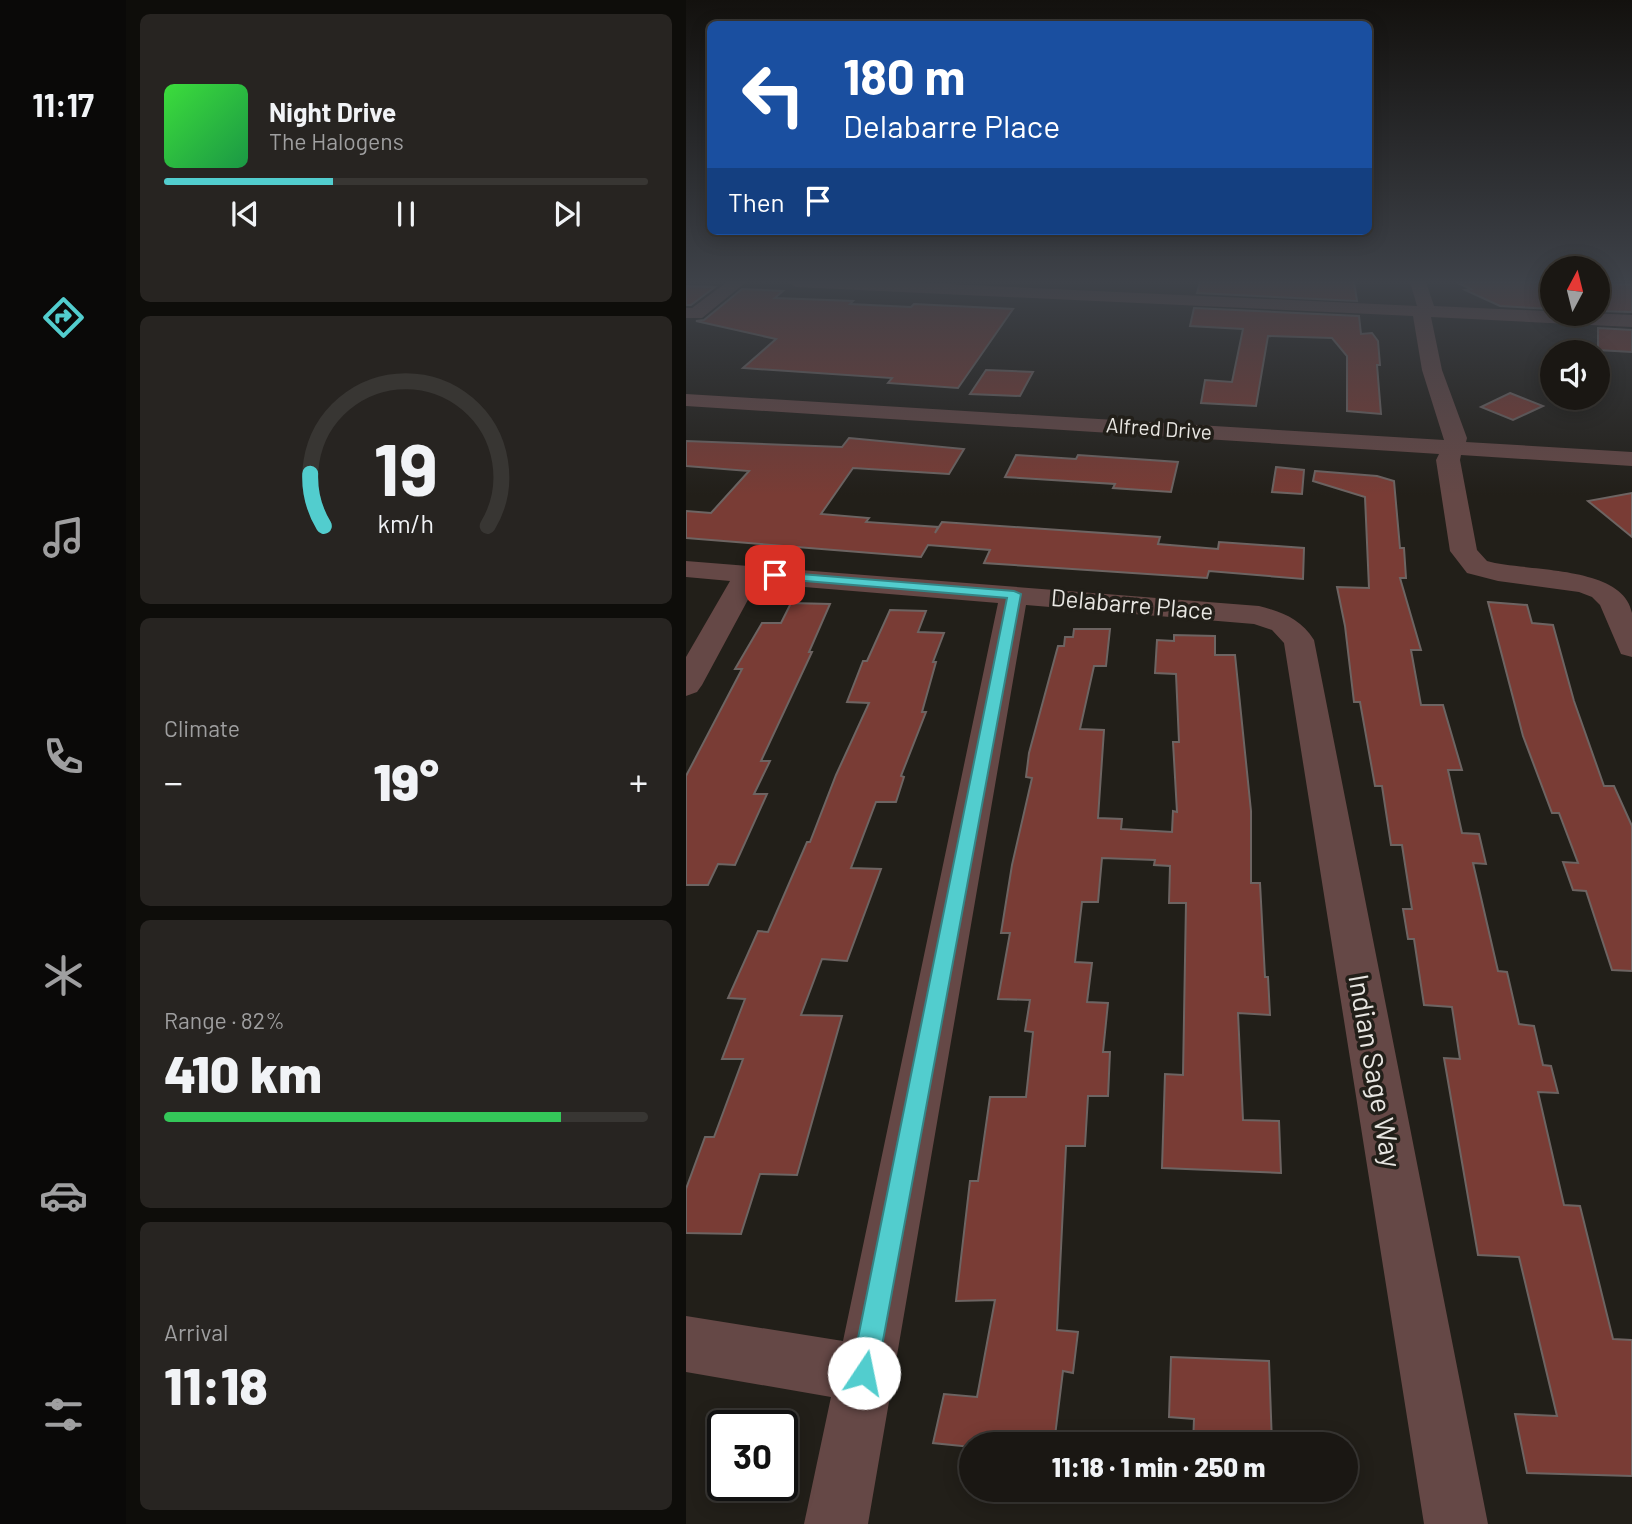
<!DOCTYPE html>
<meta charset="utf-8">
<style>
:root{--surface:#1a1713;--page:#272421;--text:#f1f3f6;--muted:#9f9fa0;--line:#383633;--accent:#52cdce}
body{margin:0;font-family:Barlow,sans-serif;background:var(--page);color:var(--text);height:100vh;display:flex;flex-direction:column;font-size:26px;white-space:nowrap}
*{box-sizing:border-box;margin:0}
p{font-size:23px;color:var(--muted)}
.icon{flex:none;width:38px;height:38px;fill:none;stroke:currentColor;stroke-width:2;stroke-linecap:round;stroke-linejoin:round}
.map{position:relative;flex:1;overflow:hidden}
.drawer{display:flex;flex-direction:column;gap:14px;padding:14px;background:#0e0d0a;width:560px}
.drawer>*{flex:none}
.guide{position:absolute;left:21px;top:21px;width:665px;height:214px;border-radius:10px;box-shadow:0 4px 18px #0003,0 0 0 2px var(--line);background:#1a4fa0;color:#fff;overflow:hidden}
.needle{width:46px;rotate:7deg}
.tools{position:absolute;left:854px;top:256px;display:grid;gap:14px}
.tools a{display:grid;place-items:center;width:70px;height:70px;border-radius:50%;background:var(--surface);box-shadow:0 4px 18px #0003,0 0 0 2px var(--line);font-size:35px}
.speed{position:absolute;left:21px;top:1410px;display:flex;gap:14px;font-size:35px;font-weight:700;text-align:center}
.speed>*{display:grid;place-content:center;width:91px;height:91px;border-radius:50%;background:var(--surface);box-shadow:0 4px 18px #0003,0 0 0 2px var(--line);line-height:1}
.speed .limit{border:4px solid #111;border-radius:10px;background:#fff;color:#111}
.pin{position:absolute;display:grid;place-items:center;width:60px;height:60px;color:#fff;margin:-30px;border-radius:14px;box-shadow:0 4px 10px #0006}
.me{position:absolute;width:77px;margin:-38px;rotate:11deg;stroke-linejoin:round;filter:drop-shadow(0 0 5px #0008)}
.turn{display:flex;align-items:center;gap:24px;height:147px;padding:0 21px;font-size:32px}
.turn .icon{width:91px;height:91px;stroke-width:2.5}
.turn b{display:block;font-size:49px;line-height:60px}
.then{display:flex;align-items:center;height:66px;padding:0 21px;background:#0003;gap:14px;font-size:26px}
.big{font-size:52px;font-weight:800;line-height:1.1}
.drawer .card{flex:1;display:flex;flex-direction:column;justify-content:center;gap:10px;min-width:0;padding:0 24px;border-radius:10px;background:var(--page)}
.drawer .dial{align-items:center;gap:0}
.dial svg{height:182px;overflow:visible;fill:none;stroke:var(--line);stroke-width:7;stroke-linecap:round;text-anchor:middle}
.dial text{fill:var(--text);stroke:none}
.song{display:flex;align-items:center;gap:21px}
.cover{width:84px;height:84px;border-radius:10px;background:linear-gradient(135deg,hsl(120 70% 55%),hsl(140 70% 35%))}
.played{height:7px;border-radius:4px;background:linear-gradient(90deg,var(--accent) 35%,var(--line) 35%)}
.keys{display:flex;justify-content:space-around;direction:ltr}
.heat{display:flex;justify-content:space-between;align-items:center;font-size:38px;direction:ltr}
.charge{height:10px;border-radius:5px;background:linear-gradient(90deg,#34c759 82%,var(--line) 0)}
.trip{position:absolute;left:273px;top:1432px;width:399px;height:70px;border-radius:35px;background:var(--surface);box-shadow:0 4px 18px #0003,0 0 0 2px var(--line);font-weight:800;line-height:70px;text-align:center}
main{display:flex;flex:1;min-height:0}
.tab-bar{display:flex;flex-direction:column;width:126px;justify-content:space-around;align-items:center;background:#0a0908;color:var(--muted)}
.tab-bar .icon{width:49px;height:49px}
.tab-bar .on{color:var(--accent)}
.tab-bar b{font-size:32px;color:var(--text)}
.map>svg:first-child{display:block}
.building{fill:#793c35;stroke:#6d6462;stroke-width:2}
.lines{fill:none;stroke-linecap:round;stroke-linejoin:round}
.street{fill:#654846;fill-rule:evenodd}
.route{fill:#52cdce;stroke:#358586;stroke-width:2}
.labels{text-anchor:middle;stroke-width:7;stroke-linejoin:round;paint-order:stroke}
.far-street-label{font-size:21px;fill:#e8e6e2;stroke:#221f19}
.street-label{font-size:24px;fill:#e8e6e2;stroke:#221f19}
.near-street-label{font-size:28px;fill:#e8e6e2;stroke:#221f19}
</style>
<main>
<nav class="tab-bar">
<b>11:17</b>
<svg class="icon on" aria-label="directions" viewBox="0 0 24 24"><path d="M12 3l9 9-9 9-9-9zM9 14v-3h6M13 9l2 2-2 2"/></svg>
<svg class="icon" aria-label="music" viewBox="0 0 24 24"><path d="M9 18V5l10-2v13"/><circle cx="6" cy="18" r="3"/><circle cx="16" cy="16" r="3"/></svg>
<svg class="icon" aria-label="phone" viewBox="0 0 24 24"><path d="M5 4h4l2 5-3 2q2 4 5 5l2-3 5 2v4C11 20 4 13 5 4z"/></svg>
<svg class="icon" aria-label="climate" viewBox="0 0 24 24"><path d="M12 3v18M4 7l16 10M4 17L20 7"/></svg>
<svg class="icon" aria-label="car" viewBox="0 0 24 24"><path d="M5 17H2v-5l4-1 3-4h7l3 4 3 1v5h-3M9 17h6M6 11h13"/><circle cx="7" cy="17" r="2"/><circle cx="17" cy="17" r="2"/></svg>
<svg class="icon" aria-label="filters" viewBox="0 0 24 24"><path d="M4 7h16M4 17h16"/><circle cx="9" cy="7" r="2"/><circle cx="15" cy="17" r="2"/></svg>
</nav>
<section class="drawer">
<div class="card">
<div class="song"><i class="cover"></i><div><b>Night Drive</b><p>The Halogens</p></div></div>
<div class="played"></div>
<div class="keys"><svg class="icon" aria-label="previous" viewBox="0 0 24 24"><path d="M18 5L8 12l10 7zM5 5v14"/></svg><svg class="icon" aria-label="pause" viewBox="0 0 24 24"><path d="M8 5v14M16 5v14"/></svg><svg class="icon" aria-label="next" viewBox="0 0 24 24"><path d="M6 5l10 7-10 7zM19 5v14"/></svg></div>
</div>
<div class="card dial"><svg viewBox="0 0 100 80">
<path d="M14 69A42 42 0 1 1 86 69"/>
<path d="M14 69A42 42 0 0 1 8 46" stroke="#52cdce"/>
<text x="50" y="56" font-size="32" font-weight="700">19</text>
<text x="50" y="72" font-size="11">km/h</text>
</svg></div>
<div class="card"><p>Climate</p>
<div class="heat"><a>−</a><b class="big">19°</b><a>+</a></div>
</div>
<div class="card"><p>Range · 82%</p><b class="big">410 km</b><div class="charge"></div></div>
<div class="card"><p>Arrival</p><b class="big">11:18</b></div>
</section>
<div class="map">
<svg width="946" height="1524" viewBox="0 0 946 1524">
<rect width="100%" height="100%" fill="#221f19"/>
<g class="building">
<polygon points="514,282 668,282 671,301 511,293"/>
<polygon points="770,282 866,282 866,309 814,306 779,290 785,289"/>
<polygon points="912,284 946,285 946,312 912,311"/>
<polygon points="0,286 29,287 5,305 0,305"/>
<polygon points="56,289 97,291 89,298 167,301 164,304 225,307 228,304 327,309 272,388 202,383 206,378 57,368 90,339 10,321 18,320"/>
<polygon points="508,308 673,316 675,334 686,333 692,341 694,365 691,365 695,414 661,411 661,356 646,338 582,336 570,406 515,403 519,380 546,382 557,329 504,326"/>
<polygon points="912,328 946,330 946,352 912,350"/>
<polygon points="300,370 347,372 334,396 284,394"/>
<polygon points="824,393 857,406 827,420 795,407"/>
<polygon points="163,438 278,449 263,474 167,468 135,514 183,518 180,522 252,527 249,533 256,522 474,537 472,544 532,549 533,542 618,548 617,579 523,571 521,578 298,563 304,550 242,545 235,557 0,538 0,511 25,513 63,471 0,466 0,441 156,447"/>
<polygon points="330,455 390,459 392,455 492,462 485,492 427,488 429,484 319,477"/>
<polygon points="590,467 618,470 616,494 586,492"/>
<polygon points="629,471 691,476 708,481 714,548 718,548 720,578 714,578 735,650 725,650 735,705 757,705 776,770 762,770 776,833 793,834 800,864 787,863 812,971 821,972 833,1024 848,1026 857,1065 865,1066 872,1093 852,1092 878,1205 894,1206 927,1339 946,1340 946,1476 841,1473 829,1414 871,1416 833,1257 792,1255 758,1058 774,1059 766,1007 738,1005 728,939 722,939 717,909 726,909 716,845 705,845 696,786 689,786 674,702 668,702 659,626 651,587 683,588 679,497 627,481"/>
<polygon points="946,493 946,537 902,501"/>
<polygon points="802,602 841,605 846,623 867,625 888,701 918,786 928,786 946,826 946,971 926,970 900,891 887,890 877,862 892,863 873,813 866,813 837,736"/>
<polygon points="105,603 144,604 123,652 126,652 75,761 84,761 68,794 81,794 49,865 32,864 22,885 0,885 0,776 56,669 49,669 76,623 95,623"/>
<polygon points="204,610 240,611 232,632 258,633 247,662 250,662 236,712 240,712 215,776 218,777 210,802 190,802 165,868 195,869 161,961 136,959 115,1015 156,1016 111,1175 74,1174 55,1234 0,1233 0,1189 19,1137 28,1137 57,1059 36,1059 59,999 42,998 72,931 82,932 121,842 124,842 150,775 183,703 161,702 177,661 181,661"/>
<polygon points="388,629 424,629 420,666 408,666 394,729 418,730 412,818 436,819 435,829 486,832 487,811 491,812 487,742 493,742 490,674 469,673 471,640 488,641 488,635 529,636 529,655 549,655 565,811 565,883 574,883 579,977 582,977 584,1015 552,1013 557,1120 593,1121 595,1173 476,1168 479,1074 497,1075 500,903 483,903 484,866 468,865 469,860 416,858 412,902 396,902 389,962 406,963 401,1002 422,1003 417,1052 424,1052 422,1096 402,1096 399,1146 380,1146 371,1330 392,1332 387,1373 377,1371 368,1444 285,1444 285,1447 247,1443 258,1394 291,1397 309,1300 270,1301 284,1181 292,1181 304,1097 340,1097 347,1032 339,1031 344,1000 312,999 324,933 315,933 326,865 346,778 340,777 343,753 372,646 378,646 379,637 387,637"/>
<polygon points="485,1357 583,1361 586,1444 507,1444 508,1419 483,1417"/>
</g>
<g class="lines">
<g class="street">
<polygon points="41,282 60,282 16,318 0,318 0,308 6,308"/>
<path d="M102,282H218L731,306L724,282H740L748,306L946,315V327L745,317L756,370L781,438L780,442L946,452V466L775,455L774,460L791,550L801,561C838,572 937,564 946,613C946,627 946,643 946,657L935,654L914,605L906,597L893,592L812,581L781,573L764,551L750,460L753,454L0,406V394L758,440L736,370L727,316L110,287Z"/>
<path d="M0,561L573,606C596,612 615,619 628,640L802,1524H738L598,643L586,630L568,624L340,605L182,1524H118L145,1397L0,1372V1316L157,1341L312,603L71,583L16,685L11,692L0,696V657L44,581L0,577Z"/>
</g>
</g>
<linearGradient id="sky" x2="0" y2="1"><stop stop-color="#13110e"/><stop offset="0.57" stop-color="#3e4249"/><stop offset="1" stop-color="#3e4249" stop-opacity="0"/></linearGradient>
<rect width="946" height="495" fill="url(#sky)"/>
<polygon class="route" points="89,572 328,591 335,594 191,1373 187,1383 178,1387 168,1383 165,1373 321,598 84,578 84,573"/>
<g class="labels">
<g class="far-street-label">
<text transform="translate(473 429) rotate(4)" y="7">Alfred Drive</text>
</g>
<g class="street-label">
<text transform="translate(446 605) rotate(5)" y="8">Delabarre Place</text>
</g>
<g class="near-street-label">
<text transform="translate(689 1071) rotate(80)" y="10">Indian Sage Way</text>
</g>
</g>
</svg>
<div class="tools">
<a><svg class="needle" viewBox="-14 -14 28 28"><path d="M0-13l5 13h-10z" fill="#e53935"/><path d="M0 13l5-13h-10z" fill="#9f9fa0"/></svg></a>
<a><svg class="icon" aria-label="sound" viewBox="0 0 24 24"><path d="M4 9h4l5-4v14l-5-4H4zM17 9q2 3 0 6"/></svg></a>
</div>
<div class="speed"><div class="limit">30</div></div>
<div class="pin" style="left:89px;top:575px;background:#d93025"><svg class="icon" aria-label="arrive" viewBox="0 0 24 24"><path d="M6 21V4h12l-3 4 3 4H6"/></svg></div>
<svg class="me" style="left:178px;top:1373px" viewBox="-20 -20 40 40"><circle r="19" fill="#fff"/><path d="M0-13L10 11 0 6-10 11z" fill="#52cdce"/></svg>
<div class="trip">11:18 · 1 min · 250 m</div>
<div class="guide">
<div class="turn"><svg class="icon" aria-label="left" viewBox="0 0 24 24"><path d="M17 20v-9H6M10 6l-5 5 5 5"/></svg><div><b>180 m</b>Delabarre Place</div></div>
<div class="then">Then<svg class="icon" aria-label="arrive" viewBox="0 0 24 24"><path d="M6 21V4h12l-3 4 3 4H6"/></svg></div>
</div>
</div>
</main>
